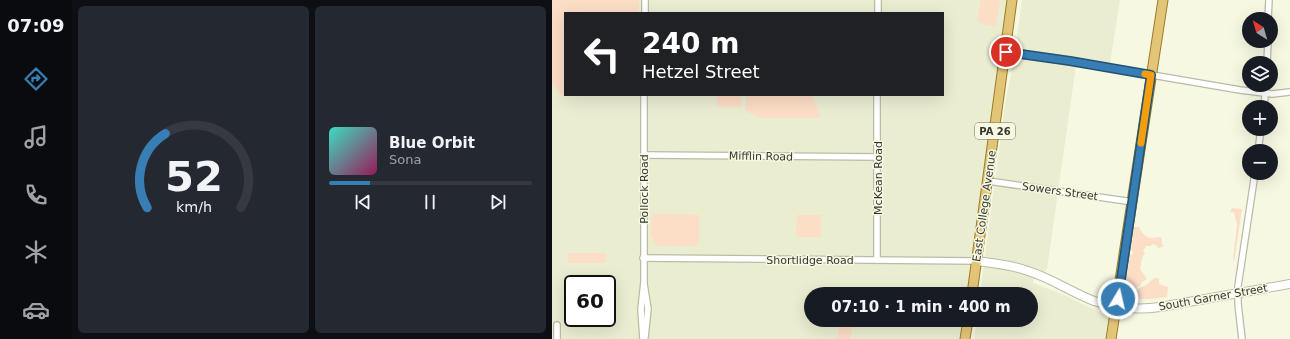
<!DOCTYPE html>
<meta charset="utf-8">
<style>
:root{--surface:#171b24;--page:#242831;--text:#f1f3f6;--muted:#9ea1a6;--line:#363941;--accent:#367eb3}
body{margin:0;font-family:"DejaVu Sans",sans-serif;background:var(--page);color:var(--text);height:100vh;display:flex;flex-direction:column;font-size:15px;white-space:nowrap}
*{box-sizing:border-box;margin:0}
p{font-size:13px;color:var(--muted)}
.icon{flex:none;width:22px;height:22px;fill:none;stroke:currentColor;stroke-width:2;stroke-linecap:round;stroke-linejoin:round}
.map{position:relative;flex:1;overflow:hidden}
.panel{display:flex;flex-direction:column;gap:6px;padding:6px;background:#0d0f14;width:480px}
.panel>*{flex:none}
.banner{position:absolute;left:12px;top:12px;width:380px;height:84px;border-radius:0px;box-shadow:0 4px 16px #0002;background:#202124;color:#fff;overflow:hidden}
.needle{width:26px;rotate:323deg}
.tools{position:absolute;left:690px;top:12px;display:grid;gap:8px}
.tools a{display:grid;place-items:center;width:36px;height:36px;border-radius:50%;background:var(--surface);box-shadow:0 4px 16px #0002;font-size:20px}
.speed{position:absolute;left:12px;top:275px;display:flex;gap:8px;font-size:20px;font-weight:700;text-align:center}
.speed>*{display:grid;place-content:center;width:52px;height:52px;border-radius:50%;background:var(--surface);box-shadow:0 4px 16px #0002;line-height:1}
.speed .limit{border:2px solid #111;border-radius:6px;background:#fff;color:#111}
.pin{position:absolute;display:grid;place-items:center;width:34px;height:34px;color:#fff;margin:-17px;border:2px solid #fff;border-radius:50%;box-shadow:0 1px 4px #0007}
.me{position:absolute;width:44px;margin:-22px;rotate:9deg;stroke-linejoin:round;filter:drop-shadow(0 0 3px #0008)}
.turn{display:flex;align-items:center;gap:14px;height:84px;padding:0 12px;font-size:18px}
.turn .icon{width:52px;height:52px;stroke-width:2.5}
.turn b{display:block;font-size:28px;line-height:34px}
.panel .widget{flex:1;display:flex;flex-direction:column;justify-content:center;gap:6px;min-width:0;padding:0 14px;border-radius:6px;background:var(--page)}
.panel .dial{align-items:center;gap:0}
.dial svg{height:104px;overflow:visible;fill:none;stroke:var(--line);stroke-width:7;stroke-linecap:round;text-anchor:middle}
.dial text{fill:var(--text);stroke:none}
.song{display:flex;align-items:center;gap:12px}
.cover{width:48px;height:48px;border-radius:6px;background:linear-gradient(135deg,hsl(170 70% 55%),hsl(330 70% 35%))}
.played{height:4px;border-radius:2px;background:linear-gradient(90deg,var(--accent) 20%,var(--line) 20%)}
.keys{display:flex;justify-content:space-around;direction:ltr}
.panel .tiles{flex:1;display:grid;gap:6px;grid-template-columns:repeat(2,1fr)}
.trip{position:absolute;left:252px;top:287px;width:234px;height:40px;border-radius:20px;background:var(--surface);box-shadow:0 4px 16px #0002;font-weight:600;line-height:40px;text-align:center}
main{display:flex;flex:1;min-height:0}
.menu{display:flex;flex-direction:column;width:72px;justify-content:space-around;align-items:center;background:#090b0e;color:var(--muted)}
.menu .icon{width:28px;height:28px}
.menu .on{color:var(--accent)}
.menu b{font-size:18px;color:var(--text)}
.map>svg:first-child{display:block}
.built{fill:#eaedd0;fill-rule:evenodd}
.green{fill:#fcddc6}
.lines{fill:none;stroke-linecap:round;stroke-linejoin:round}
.street-casing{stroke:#babca6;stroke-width:8}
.secondary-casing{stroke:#babca6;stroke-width:10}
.primary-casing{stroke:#9b7b24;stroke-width:11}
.street{stroke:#fff;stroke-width:5.5}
.secondary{stroke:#fff;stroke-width:8}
.primary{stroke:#e3c578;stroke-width:9}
.route-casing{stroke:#235274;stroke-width:10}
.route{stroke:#367eb3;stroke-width:7}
.slow{stroke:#f59e0b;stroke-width:7}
.labels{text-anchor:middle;stroke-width:3;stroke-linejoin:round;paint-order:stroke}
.shield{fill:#f6f8e2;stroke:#717265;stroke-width:1}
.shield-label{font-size:10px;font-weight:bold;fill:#383830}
.street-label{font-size:11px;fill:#383830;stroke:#f6f8e2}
</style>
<main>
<nav class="menu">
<b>07:09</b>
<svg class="icon on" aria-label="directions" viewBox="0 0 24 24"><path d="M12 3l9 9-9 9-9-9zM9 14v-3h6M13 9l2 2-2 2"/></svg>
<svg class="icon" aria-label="music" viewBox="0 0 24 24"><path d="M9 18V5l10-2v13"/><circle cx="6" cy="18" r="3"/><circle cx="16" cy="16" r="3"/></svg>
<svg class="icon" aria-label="phone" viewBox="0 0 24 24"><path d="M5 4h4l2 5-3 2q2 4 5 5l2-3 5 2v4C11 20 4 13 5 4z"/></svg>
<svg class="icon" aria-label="climate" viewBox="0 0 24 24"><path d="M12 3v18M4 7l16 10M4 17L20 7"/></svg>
<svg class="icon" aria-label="car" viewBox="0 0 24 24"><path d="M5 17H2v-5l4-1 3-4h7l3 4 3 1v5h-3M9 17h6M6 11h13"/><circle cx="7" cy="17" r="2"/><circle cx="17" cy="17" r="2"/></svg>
</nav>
<section class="panel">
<div class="tiles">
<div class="widget dial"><svg viewBox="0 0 100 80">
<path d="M14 69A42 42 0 1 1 86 69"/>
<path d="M14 69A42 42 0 0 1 28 12" stroke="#367eb3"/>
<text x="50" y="56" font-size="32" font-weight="700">52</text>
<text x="50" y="72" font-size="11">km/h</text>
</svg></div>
<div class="widget">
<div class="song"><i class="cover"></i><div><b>Blue Orbit</b><p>Sona</p></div></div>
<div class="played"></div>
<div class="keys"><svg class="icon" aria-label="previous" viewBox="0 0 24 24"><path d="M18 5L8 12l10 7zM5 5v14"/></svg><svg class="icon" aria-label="pause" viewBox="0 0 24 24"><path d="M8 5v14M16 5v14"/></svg><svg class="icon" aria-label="next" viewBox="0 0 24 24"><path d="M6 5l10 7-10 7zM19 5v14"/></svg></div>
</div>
</div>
</section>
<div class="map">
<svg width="738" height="339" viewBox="0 0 738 339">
<rect width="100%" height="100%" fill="#f6f8e2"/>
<g class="built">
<path d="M0,0H455L447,69L415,294H259V320H411L408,339H0ZM13,13H391V95H13ZM21,284H55V318H21Z"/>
<polygon points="470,0 568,0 558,63 525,58 495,269 481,281 481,283 510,294 557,317 553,339 422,339 425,320 479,320 479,294 428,294 453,104 462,59"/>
</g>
<g class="green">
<polygon points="0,0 87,0 87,13 13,13 13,95 10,95 0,84"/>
<polygon points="429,0 448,0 444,27 430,24 425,21"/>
<rect x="165" y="95" width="24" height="12"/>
<polygon points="194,95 260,95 269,118 207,118 193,110"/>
<polygon points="680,208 690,209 682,262 681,259 685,225 682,212 679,212 677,220 679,210"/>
<path d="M100,214L147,215V242L143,246H106C96,238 99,225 100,214Z"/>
<polygon points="245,215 269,215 269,237 244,237"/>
<path d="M582,227H588V230C596,240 598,238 609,237L611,247L606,248L604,245L601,244L598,246H594L591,251L593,253L590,258L588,269L595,279L590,282L588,286L584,287L582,294L584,299L575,298L572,295L578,255H580L581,251H579Z"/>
<rect x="16" y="253" width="37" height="10"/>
<path d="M604,278H607V284L616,287L615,297L599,299H587C579,287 591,288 596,284C599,281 600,279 604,278Z"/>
<polygon points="289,320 302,321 298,339 285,339"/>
</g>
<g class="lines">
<defs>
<g id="street">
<polyline points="93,13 93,0"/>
<polyline points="326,13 326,0"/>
<polyline points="716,19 717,0"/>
<polyline points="453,52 518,61 688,90 720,94 738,92"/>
<polyline points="715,63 716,41"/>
<polyline points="712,107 714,85"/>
<polyline points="706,151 709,129"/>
<polyline points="92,155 326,157"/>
<polyline points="436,181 581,202"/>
<polyline points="91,258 425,261"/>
<polyline points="325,260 325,95"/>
<polyline points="92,284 96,309 93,337"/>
<polyline points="5,325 5,339"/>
<polyline points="91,339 89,309 92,282 92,95"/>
<polyline points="690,339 686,304 686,286 703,173"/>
</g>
<path id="secondary" d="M425,261C441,263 460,265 476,271C499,278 519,292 542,301C563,308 587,310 608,307L738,284"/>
<g id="primary">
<polyline points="420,294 460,0"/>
<polyline points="413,339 416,320"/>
<polyline points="559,339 611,0"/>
</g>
</defs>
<use href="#street" class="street-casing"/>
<use href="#secondary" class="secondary-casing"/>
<use href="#primary" class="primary-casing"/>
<use href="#street" class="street"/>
<use href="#secondary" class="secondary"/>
<use href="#primary" class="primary"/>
</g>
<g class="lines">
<defs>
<polyline id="route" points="454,52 518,61 599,75 566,299"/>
</defs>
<use href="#route" class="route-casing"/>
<use href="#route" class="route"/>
<polyline class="slow" points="589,143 599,75 593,74"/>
</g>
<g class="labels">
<rect class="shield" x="423" y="123" width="40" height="16" rx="3"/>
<g class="shield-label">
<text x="443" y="135">PA 26</text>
</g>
<g class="street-label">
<text transform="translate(209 156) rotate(1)" y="4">Mifflin Road</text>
<text transform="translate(326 178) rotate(-90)" y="4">McKean Road</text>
<text transform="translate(92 189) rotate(-90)" y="4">Pollock Road</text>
<text transform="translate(508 191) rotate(8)" y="4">Sowers Street</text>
<text transform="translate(432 206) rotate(-82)" y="4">East College Avenue</text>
<text x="258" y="264">Shortlidge Road</text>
<text transform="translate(661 297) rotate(-10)" y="4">South Garner Street</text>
</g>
</g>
</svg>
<div class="tools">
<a><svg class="needle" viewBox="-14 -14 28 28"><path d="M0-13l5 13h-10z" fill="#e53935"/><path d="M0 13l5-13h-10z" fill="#9ea1a6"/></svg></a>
<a><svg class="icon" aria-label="layers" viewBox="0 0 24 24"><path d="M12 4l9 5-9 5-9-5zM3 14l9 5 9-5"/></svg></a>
<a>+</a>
<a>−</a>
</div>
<div class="speed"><div class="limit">60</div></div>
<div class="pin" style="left:454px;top:52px;background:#d93025"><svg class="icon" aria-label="arrive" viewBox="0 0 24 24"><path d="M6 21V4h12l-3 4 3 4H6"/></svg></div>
<svg class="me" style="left:566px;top:299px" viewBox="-20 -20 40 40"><circle r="17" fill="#367eb3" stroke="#fff" stroke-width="3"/><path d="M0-11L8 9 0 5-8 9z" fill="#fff"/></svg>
<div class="trip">07:10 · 1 min · 400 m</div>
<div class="banner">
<div class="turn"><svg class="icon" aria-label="left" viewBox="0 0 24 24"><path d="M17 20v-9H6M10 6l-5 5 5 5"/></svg><div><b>240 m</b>Hetzel Street</div></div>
</div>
</div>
</main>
